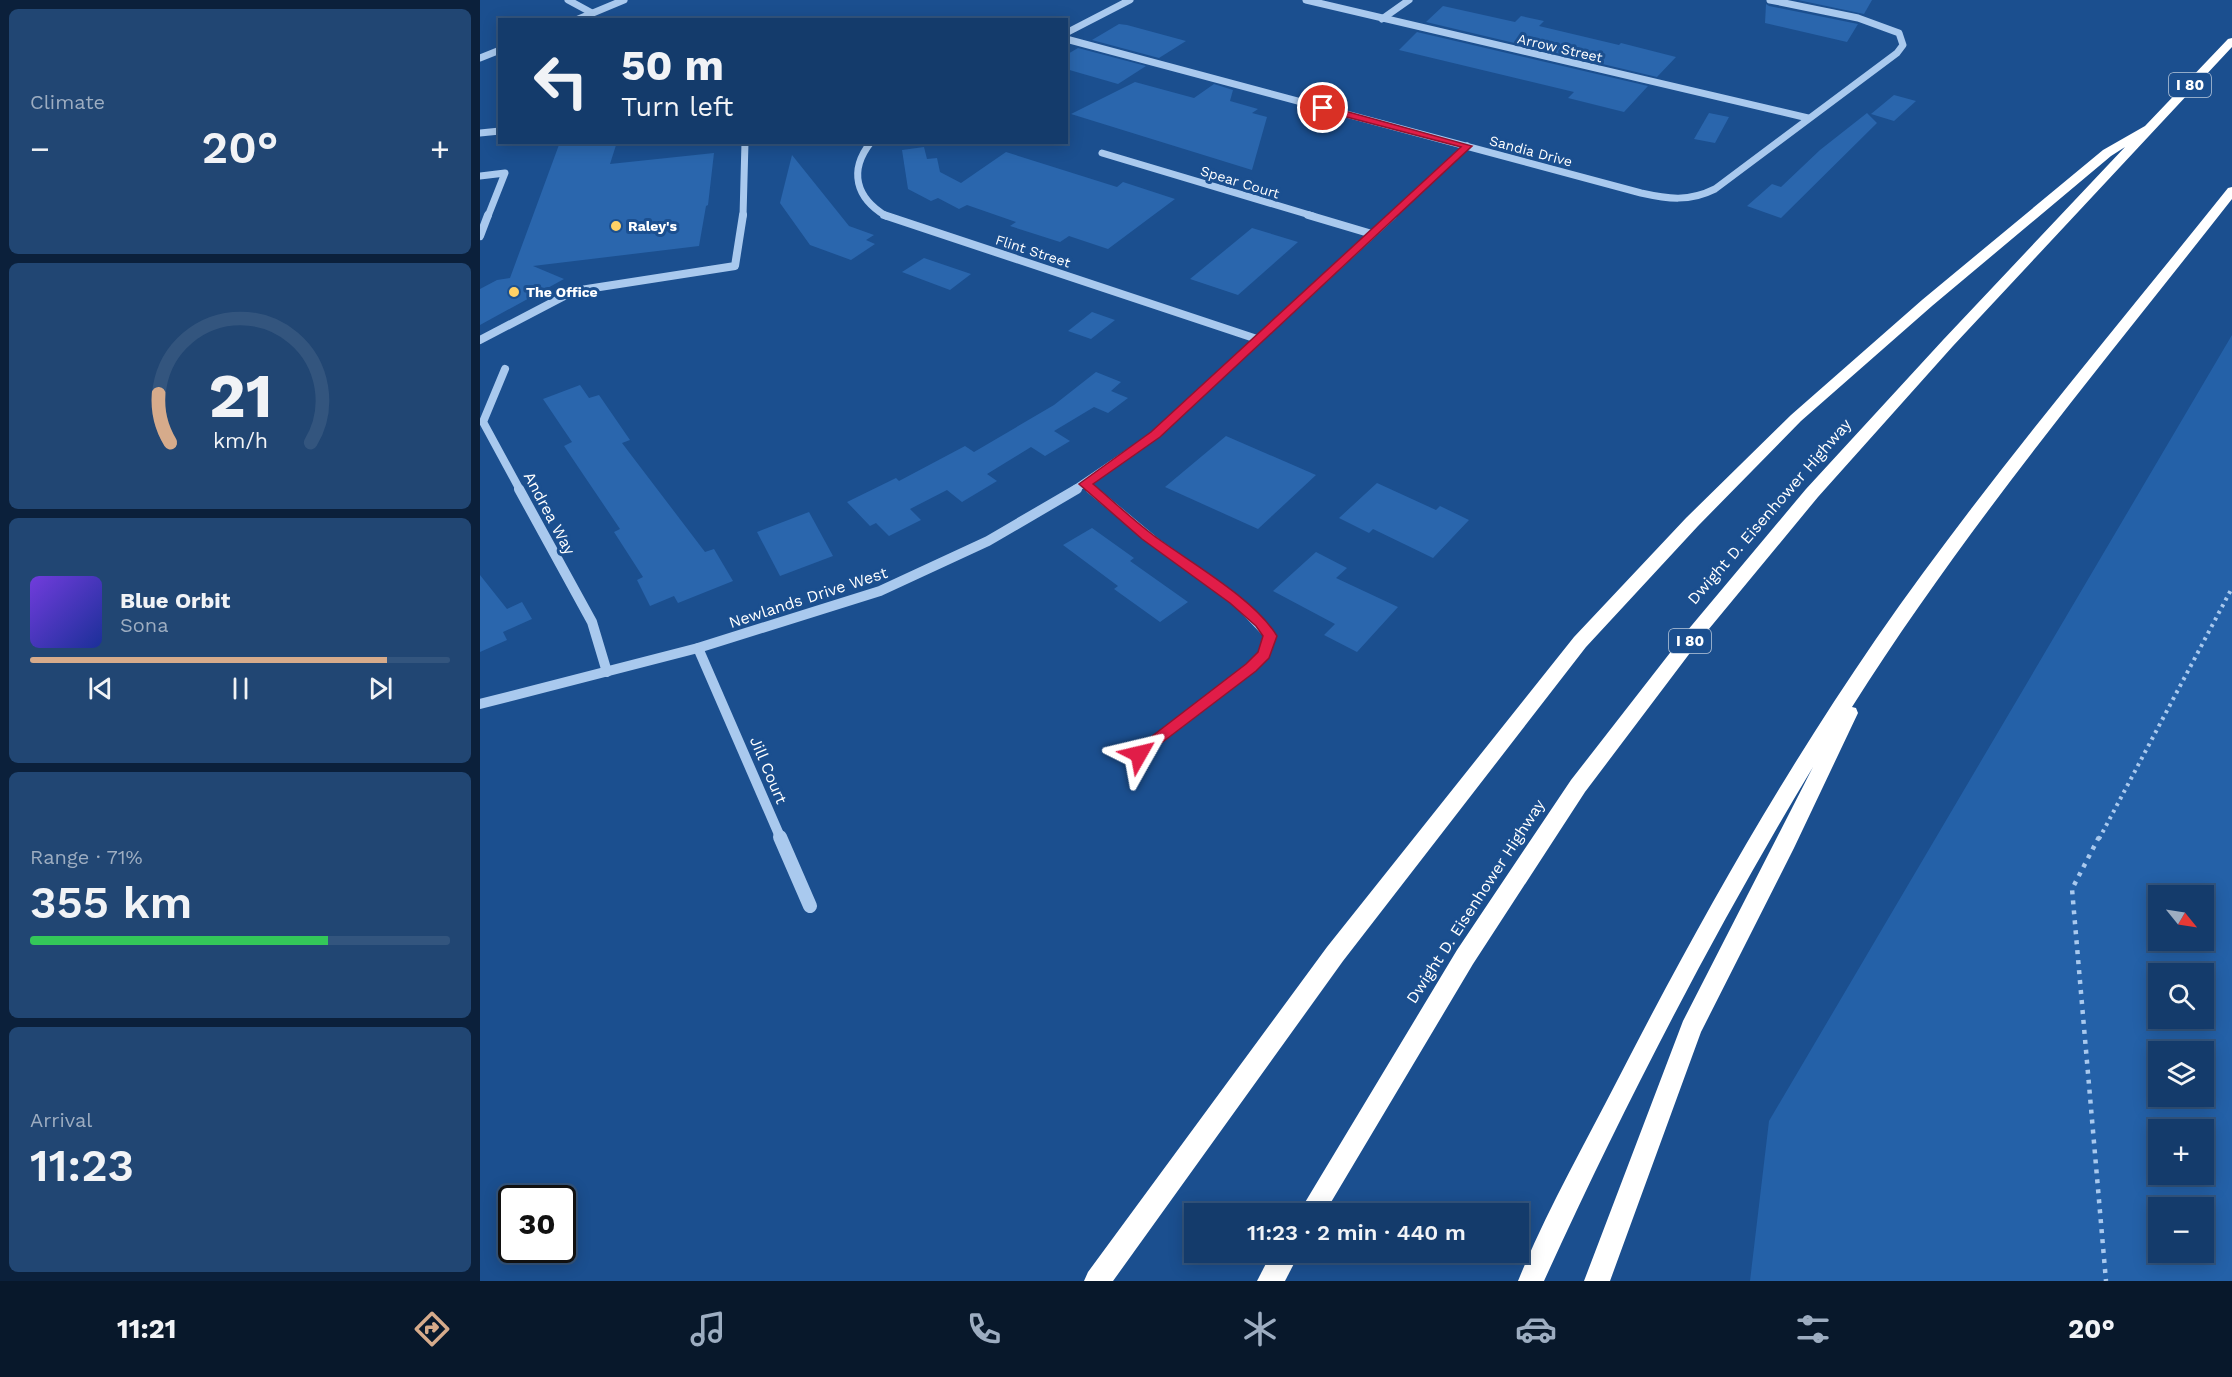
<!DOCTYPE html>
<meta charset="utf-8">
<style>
:root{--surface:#143b6b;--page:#214673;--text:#f1f3f6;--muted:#9dadc1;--line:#33557e;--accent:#d6ab8b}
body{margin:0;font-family:"Work Sans",sans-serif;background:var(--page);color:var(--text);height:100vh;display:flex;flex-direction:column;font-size:22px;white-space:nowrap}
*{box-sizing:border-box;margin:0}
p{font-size:20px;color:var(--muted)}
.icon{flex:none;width:33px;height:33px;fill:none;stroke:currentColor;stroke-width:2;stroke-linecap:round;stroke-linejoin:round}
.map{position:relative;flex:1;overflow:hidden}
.side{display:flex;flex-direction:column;gap:9px;padding:9px;background:#0b203b;width:480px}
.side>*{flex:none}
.banner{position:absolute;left:18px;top:18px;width:570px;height:126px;border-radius:0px;box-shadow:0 3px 15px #0003,0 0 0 2px var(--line);background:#143b6b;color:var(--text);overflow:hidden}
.needle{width:39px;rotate:120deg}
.tools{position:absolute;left:1668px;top:885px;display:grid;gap:12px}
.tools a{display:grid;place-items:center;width:66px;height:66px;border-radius:0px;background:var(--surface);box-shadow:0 3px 15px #0003,0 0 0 2px var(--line);font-size:30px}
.speed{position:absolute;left:18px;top:1185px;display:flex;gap:12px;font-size:30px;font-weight:700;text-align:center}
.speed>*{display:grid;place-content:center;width:78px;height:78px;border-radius:50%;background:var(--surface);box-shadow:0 3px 15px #0003,0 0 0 2px var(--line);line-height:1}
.speed .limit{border:3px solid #111;border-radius:9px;background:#fff;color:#111}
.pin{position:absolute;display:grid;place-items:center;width:51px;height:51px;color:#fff;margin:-26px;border:3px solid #fff;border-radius:50%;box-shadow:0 2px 6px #0007}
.me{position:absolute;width:66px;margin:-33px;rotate:53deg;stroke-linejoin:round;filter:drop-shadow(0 0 4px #0008)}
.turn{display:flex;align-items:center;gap:21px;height:126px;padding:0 24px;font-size:27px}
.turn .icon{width:78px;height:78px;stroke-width:2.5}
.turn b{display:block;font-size:42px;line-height:51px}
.big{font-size:45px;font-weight:600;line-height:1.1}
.side .tile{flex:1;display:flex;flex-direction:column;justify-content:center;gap:9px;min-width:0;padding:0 21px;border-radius:9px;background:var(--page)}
.side .dial{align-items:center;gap:0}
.dial svg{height:156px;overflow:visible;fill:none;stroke:var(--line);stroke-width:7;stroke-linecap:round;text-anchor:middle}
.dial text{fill:var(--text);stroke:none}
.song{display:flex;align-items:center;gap:18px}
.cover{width:72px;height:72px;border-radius:9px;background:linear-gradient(135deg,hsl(260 70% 55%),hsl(230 70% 35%))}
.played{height:6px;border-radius:3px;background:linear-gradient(90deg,var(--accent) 85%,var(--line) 85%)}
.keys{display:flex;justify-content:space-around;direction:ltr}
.heat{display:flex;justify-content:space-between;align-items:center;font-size:33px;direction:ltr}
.charge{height:9px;border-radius:4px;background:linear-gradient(90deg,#34c759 71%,var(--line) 0)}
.trip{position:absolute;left:704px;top:1203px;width:345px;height:60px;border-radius:0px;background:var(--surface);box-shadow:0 3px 15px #0003,0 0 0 2px var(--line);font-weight:600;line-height:60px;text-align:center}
.tab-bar{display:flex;height:96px;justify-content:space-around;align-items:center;background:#08182b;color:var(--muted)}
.tab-bar .icon{width:42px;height:42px}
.tab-bar .current{color:var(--accent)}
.tab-bar b{font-size:27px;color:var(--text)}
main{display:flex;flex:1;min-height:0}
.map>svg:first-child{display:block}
.green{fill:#2461a8;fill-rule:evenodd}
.building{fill:#2a66ad}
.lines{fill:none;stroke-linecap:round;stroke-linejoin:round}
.path-far1{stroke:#a9c9ee;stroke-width:4;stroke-dasharray:3 4.5;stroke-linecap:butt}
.path{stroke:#a9c9ee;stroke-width:4.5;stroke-dasharray:4 6;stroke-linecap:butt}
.minor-far3{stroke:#a9c9ee;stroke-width:7}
.minor-far2{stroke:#a9c9ee;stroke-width:8}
.minor-far1{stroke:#a9c9ee;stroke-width:10}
.minor{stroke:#a9c9ee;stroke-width:14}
.highway{fill:#fff;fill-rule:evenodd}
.route{fill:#e11d48;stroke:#92132f;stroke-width:1.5}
.poi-dot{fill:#ffd166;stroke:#1b4f8f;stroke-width:2}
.labels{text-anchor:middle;stroke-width:6;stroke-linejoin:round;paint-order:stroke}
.far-street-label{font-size:14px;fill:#fff;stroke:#1b4f8f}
.far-poi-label{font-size:14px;font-weight:bold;fill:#fff;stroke:#1b4f8f;text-anchor:start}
.shield{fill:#1b4f8f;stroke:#bbcadd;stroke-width:1.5}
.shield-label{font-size:15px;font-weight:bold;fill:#fff}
.street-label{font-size:16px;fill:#fff;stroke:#1b4f8f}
</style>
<main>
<section class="side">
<div class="tile"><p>Climate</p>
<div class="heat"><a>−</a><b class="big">20°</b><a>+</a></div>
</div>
<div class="tile dial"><svg viewBox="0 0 100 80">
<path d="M14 69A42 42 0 1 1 86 69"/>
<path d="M14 69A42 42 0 0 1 8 44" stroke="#d6ab8b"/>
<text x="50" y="56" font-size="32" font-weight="700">21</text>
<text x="50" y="72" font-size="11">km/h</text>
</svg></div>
<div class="tile">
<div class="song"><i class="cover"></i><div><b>Blue Orbit</b><p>Sona</p></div></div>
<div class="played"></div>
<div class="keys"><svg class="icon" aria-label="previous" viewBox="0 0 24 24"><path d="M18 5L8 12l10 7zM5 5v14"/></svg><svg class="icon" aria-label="pause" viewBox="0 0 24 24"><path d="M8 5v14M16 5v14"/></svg><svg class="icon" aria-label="next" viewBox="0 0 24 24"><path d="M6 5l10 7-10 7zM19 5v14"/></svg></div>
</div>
<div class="tile"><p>Range · 71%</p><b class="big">355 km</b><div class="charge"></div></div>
<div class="tile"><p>Arrival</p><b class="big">11:23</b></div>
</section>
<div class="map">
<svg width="1752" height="1281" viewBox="0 0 1752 1281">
<rect width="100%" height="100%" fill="#1b4f8f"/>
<path class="green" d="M1752,335V1281H1270L1289,1121ZM1678,896H1724V940H1678ZM1678,974H1724V1018H1678ZM1678,1052H1724V1096H1678ZM1678,1130H1724V1174H1678ZM1678,1208H1724V1252H1678Z"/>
<g class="building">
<polygon points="1318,0 1392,0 1384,14"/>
<polygon points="1286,4 1289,6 1378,24 1367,42 1285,23"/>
<polygon points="963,6 1035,22 1041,16 1064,21 1059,26 1139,45 1141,43 1196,57 1177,77 946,22"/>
<polygon points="639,24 647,25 706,41 679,58 612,40"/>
<polygon points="937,32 1168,86 1144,112 1088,98 1094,92 919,50"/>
<polygon points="598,48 666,66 638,84 586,69 586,55"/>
<polygon points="655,82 714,98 734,84 753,90 750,101 778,109 772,113 787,117 772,170 591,114"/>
<polygon points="1414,95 1436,101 1414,121 1391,114"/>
<polygon points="1229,113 1249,117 1235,143 1214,139"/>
<polygon points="1387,113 1397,123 1301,218 1267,206 1292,184 1301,187 1340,150"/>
<polygon points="80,142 137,142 130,164 234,153 228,205 226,206 219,246 53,266 84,279 0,325 0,289 17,280 30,278"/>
<polygon points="444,147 447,159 457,158 460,172 481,183 526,152 637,187 643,182 695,199 628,249 589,236 580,242 530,226 536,222 487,205 479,209 458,198 451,201 428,189 422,150"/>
<polygon points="312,155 369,226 394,235 386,240 395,244 371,260 330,245 300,203"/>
<polygon points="772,228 818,242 758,295 710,279"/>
<polygon points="444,258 491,274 470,290 422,272"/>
<polygon points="612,312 635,320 611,339 588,331"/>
<polygon points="616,372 641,382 631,391 648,398 628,413 614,407 574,431 590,441 565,456 551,447 507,474 517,481 482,502 467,490 430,509 441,520 409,536 396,523 390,526 367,502 416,478 419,481 485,446 494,452 574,405"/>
<polygon points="100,385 109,398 119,395 150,440 142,443 225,552 234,549 253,581 198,603 194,596 170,606 157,580 163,577 134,532 140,529 84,446 92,442 63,399"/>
<polygon points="746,436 836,475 778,529 685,487"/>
<polygon points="897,483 956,510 960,506 989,520 953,558 893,529 889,533 859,518"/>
<polygon points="329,512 353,556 300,576 277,532"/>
<polygon points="612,528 654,558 650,561 708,602 680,622 634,589 638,586 583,545"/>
<polygon points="836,552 867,568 856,578 918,607 877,652 844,635 855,624 793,591"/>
<polygon points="0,575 27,609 42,602 52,619 23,632 27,640 0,652"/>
</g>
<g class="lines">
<polyline class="path-far1" points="1619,839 1752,588"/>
<polyline class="path" points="1619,837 1592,889 1626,1281"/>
<g class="minor-far3">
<polyline points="88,0 112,13"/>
<polyline points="826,0 1328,118"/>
<polyline points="902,19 929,0"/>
<polyline points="96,20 144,0"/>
<polyline points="586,33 650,0"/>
<path d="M586,39L1161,193C1188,199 1209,202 1235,189L1417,53L1423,45L1419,33L1378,18L1290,0"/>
<polyline points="0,58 20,50"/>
<polyline points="0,133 20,131"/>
<path d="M391,142C368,171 376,198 406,216"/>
<polyline points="622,153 833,216"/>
<polyline points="0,176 25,173 8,216"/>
<polyline points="263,216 265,142"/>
<polyline points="911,216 987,146"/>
</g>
<g class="minor-far2">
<polyline points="404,215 777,339"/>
<polyline points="828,215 892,234"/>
<polyline points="0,236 8,215"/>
<polyline points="0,340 94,291 255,266 263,215"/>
<polyline points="25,369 3,422 40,490"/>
<polyline points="605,484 612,490"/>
<polyline points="594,490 675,435 913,215"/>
</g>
<g class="minor-far1">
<polyline points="39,489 112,622 127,672"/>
<polyline points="611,489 676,543 756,600 790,636 785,655 771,668 659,754"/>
<polyline points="218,648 301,839"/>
<polyline points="0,704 218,648 400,591 508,541 597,489"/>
</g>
<polyline class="minor" points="300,837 330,906"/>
<g class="highway">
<polygon points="1752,38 1752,47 1473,346 1338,497 1219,641 1105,792 993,964 844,1214 818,1214 977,950 1091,780 1207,631 1326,489 1463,340 1645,147 1631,156 1452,306 1321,421 1218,526 1106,647 863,961 633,1281 604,1281 608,1272 847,947 1094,637 1206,518 1311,415 1442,300 1623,150 1665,126 1748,39"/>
<path d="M1752,187V199C1622,365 1485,528 1372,707L1376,708L1378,713L1314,848L1221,1032L1130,1281H1104L1203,1021L1333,767C1234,932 1144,1105 1064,1281H1038C1066,1212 1103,1147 1137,1081C1215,929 1299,780 1396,639C1504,483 1629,337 1748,188Z"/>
<polygon points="792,1252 820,1252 805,1281 777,1281"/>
</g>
</g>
<path class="route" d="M843,105L992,146L680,437L613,484C633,501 652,519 673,535C709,562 774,598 797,636L789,658L776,671L659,760L654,758L651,754L654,750L766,664L778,652L783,636L776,626L750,603L662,539L599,484L671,432L981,147L840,110L839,108Z"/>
<g class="poi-dot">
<circle cx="136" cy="226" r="6"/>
<circle cx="34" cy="292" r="6"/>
</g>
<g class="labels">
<g class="far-street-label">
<text transform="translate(1080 48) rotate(13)" y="5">Arrow Street</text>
<text transform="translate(1051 151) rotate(15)" y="5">Sandia Drive</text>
<text transform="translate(760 182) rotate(17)" y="5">Spear Court</text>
<text transform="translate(553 251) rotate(18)" y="5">Flint Street</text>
</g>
<g class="far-poi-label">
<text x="148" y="231">Raley's</text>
<text x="46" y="297">The Office</text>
</g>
<g class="shield">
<rect x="1689" y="73" width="42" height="24" rx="4.5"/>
<rect x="1189" y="629" width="42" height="24" rx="4.5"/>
</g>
<g class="shield-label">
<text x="1710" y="90">I 80</text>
<text x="1210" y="646">I 80</text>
</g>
<g class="street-label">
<text transform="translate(1289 511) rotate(-49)" y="6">Dwight D. Eisenhower Highway</text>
<text transform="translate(70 513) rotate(62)" y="6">Andrea Way</text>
<text transform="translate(328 597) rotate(-18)" y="6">Newlands Drive West</text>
<text transform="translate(289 770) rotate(67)" y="6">Jill Court</text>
<text transform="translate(995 901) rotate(-57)" y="6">Dwight D. Eisenhower Highway</text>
</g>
</g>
</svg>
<div class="tools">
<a><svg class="needle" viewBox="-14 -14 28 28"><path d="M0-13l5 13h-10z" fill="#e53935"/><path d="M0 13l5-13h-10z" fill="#9dadc1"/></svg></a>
<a><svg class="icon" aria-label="search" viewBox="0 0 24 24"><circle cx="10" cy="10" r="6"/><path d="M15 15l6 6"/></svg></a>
<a><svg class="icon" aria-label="layers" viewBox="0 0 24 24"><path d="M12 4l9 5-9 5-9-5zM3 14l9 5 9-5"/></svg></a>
<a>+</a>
<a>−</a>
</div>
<div class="speed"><div class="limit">30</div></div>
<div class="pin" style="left:843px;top:108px;background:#d93025"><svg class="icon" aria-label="arrive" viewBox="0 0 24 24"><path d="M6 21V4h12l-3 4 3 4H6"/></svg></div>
<svg class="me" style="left:659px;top:754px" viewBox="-20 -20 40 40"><path d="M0-17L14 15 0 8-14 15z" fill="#e11d48" stroke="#fff" stroke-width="4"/></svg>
<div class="trip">11:23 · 2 min · 440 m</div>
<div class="banner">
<div class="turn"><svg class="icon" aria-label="left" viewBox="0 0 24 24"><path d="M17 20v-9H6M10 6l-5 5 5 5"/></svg><div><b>50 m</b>Turn left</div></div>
</div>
</div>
</main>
<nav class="tab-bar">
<b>11:21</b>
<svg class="icon current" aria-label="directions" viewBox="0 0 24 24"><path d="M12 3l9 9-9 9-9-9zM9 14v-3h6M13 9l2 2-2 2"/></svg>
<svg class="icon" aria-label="music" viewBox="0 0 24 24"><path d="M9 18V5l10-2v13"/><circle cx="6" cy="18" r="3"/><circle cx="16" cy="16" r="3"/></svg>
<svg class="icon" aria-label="phone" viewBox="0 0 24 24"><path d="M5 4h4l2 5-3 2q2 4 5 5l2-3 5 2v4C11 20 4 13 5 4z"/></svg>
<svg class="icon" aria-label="climate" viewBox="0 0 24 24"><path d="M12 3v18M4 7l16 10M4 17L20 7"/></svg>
<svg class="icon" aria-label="car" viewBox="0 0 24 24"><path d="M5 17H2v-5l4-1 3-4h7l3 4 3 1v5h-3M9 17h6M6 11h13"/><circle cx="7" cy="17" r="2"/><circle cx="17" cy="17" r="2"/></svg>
<svg class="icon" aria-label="filters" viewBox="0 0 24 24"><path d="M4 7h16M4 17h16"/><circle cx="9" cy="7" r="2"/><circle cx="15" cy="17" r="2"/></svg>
<b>20°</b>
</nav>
